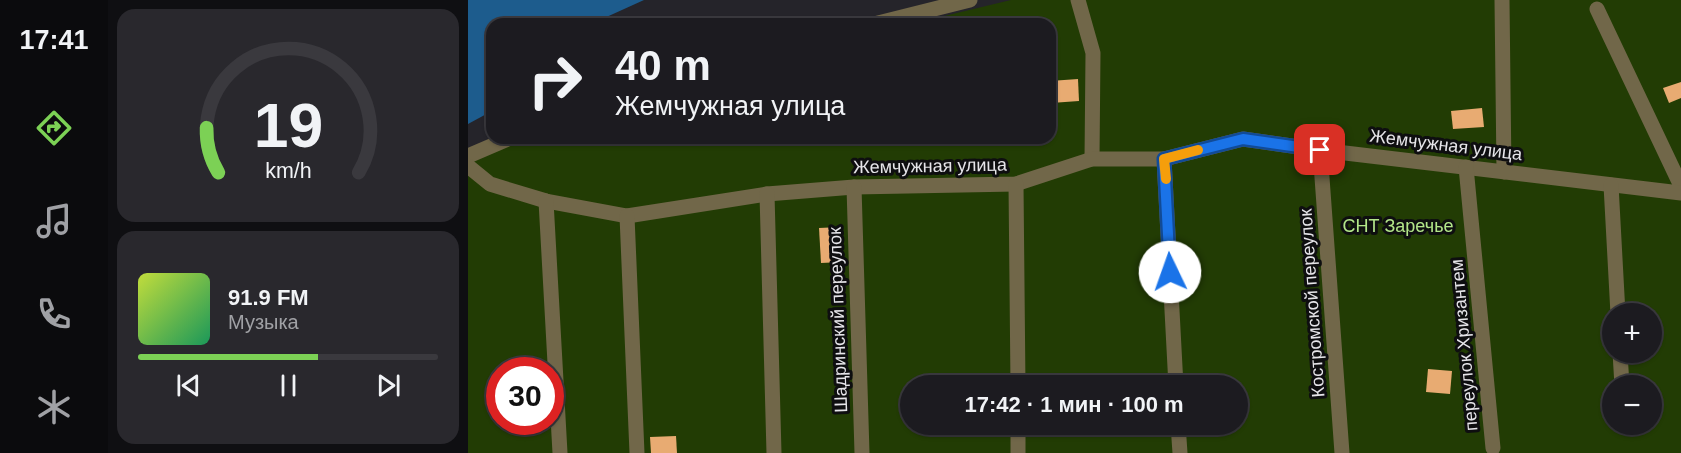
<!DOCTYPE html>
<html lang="ru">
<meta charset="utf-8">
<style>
:root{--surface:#1c1b20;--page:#29282d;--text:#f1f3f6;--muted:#a0a1a5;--line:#3a393e;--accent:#7cd155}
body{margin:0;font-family:Arial,sans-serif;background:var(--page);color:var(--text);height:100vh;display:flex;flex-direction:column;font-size:22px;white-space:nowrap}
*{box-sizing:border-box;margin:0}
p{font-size:20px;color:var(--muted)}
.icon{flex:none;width:33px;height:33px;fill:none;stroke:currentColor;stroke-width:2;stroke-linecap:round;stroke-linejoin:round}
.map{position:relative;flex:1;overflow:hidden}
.drawer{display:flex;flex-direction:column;gap:9px;padding:9px;background:#0f0f12;width:360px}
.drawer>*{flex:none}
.guide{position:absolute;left:18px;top:18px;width:570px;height:126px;border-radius:18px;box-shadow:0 2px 4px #0004,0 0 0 2px var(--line);background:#1c1b20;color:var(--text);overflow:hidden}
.controls{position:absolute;left:1134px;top:303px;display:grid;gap:12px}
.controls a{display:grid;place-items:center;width:60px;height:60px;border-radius:50%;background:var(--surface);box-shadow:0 2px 4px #0004,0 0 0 2px var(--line);font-size:30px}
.speed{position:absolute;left:18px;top:357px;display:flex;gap:12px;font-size:30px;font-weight:700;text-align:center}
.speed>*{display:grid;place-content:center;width:78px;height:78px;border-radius:50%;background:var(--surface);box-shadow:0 2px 4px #0004,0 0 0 2px var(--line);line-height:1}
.speed .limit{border:9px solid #d22;background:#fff;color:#111}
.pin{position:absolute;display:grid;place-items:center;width:51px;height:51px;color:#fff;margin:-26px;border-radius:12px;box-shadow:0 3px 9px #0006}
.me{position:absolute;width:66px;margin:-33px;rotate:357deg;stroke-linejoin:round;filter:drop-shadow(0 0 4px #0008)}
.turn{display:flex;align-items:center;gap:21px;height:126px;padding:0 30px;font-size:27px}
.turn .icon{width:78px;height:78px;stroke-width:2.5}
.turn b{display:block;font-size:42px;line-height:51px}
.drawer .card{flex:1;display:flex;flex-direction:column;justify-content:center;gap:9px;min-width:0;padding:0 21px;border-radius:18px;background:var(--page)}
.drawer .dial{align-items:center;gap:0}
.dial svg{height:156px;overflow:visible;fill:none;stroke:var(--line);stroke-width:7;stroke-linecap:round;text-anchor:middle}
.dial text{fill:var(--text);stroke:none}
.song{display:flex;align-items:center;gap:18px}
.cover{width:72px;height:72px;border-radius:9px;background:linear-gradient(135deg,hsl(70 70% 55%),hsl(150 70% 35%))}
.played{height:6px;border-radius:3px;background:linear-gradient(90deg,var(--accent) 60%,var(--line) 60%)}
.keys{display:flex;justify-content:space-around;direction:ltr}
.trip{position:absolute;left:432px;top:375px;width:348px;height:60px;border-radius:30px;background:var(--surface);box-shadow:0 2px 4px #0004,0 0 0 2px var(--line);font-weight:700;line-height:60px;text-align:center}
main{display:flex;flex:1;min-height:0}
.tab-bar{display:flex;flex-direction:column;width:108px;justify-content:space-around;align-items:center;background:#0b0b0d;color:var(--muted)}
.tab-bar .icon{width:42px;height:42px}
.tab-bar .selected{color:var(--accent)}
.tab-bar b{font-size:27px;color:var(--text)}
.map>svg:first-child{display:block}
.green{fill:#223c04;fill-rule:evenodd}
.water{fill:#1d5c8d}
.building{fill:#e8ab72}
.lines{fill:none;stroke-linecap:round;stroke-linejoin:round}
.minor{stroke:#716749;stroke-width:15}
.route-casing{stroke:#114b97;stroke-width:15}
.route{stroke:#1a73e8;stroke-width:10}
.slow{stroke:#f59e0b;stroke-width:10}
.labels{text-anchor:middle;stroke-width:6;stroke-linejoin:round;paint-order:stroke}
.street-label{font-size:18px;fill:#e6e5e9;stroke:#0e0e10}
.park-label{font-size:18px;fill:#b3e689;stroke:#0e0e10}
</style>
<main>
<nav class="tab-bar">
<b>17:41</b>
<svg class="icon selected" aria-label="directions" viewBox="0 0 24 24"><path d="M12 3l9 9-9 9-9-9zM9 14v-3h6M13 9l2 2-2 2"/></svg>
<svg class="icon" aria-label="music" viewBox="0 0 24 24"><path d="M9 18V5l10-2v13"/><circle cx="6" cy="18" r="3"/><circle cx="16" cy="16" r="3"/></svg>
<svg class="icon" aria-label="phone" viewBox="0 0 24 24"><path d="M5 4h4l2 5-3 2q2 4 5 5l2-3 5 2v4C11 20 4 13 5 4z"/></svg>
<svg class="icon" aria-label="climate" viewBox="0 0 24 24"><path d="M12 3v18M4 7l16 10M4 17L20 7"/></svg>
</nav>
<section class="drawer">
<div class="card dial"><svg viewBox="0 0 100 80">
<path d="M14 69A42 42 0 1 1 86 69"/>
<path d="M14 69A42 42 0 0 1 8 46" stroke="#7cd155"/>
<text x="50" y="56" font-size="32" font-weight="700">19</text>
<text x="50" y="72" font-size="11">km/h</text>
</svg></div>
<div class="card">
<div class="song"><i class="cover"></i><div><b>91.9 FM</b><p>Музыка</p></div></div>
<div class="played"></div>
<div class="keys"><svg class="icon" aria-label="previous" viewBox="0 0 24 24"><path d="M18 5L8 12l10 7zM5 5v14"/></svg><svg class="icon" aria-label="pause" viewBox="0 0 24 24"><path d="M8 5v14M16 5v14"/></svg><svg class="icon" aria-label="next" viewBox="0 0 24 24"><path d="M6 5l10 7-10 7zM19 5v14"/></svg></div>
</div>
</section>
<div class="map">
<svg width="1213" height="453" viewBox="0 0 1213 453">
<rect width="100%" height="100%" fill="#25242a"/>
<path class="green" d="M543,0H1213V453H0V160L48,138H582V24H443ZM1144,314H1184V352H1144ZM32,370H82V422H32ZM442,386H770V424H442ZM1144,386H1184V424H1144Z"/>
<polygon class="water" points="0,0 176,0 123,24 24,24 24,111 0,124"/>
<g class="building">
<polygon points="610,79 611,101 583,103 582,81"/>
<polygon points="1213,82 1213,98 1201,103 1195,88"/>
<polygon points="1014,108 1016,127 985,129 983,111"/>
<polygon points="372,227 374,262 353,263 351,228"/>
<polygon points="960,369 984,371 982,394 958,392"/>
<polygon points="208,436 209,453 183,453 182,437"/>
</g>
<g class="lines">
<g class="minor">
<polyline points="610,0 625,53 624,159"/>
<polyline points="1034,0 1036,172"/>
<polyline points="1129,9 1213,186"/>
<polyline points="406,24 502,0"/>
<polyline points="852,150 874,453"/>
<polyline points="0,156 42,138"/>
<polyline points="696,159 708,386"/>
<polyline points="0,166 22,184 78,201 159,216 299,194 386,187 548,184 624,159 696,159 775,139 852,150 1213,193"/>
<polyline points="998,167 1025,448"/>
<polyline points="548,184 550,386"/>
<polyline points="1143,185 1150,314"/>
<polyline points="386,187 394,453"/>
<polyline points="299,194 306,453"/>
<polyline points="78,201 92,453"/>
<polyline points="159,216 169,453"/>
<polyline points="1152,352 1154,386"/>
<polyline points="550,424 550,453"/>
<polyline points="710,424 712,453"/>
</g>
</g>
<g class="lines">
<defs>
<polyline id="route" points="702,272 696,159 775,139 852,150"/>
</defs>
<use href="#route" class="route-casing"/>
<use href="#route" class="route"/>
<polyline class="slow" points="698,179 696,159 730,150"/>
</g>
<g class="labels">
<g class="street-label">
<text transform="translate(978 145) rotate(7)" y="6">Жемчужная улица</text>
<text transform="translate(462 166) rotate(-1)" y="6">Жемчужная улица</text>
<text transform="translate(844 303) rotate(-94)" y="6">Костромской переулок</text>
<text transform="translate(370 320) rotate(-92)" y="6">Шадринский переулок</text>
<text transform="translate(996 345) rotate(-95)" y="6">переулок Хризантем</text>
</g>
<g class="park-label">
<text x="930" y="232">СНТ Заречье</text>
</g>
</g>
</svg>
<div class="controls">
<a>+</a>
<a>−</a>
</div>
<div class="speed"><div class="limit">30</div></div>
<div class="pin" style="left:852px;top:150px;background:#d93025"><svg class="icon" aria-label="arrive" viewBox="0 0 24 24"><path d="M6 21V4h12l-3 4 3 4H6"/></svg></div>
<svg class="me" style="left:702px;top:272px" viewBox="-20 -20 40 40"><circle r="19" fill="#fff"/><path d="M0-13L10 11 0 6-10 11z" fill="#1a73e8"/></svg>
<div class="trip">17:42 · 1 мин · 100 m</div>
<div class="guide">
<div class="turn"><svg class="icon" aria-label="right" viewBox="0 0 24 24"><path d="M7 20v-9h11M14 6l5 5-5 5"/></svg><div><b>40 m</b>Жемчужная улица</div></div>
</div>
</div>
</main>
